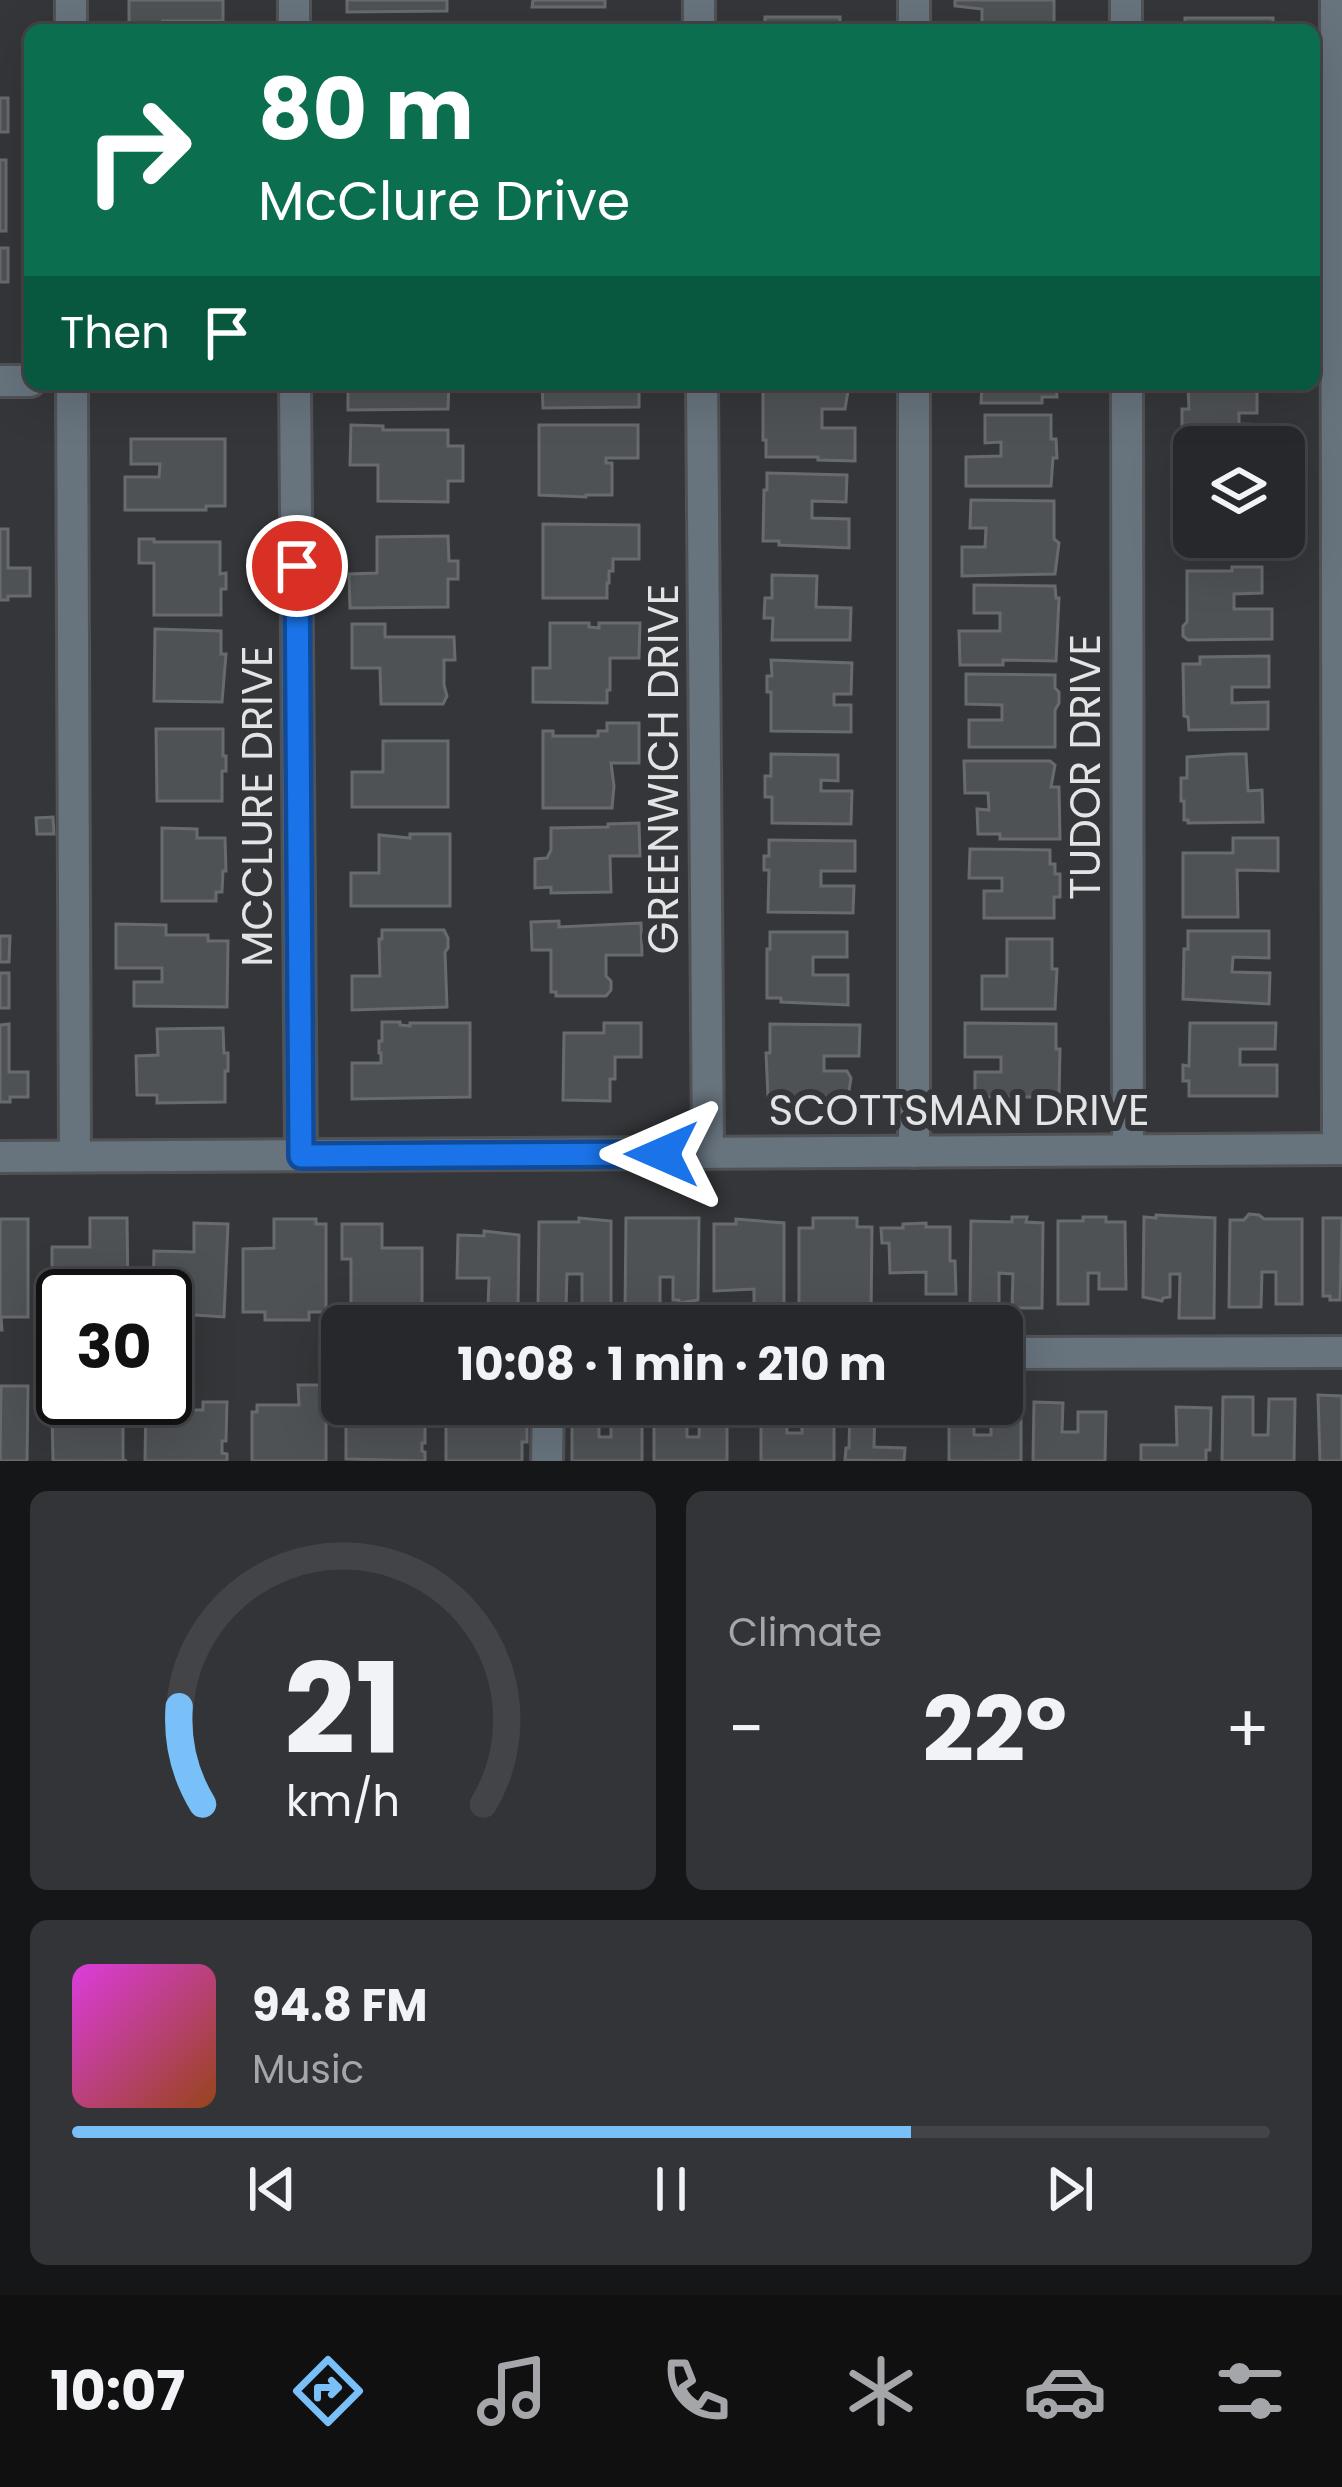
<!DOCTYPE html>
<meta charset="utf-8">
<style>
:root{--surface:#27282b;--page:#333437;--text:#f1f3f6;--muted:#a4a6a9;--line:#434447;--accent:#79bff8}
body{margin:0;font-family:Poppins,sans-serif;background:var(--page);color:var(--text);height:100vh;display:flex;flex-direction:column;font-size:45px;white-space:nowrap}
*{box-sizing:border-box;margin:0}
p{font-size:39px;color:var(--muted)}
.icon{flex:none;width:66px;height:66px;fill:none;stroke:currentColor;stroke-width:2;stroke-linecap:round;stroke-linejoin:round}
.map{position:relative;height:1461px;overflow:hidden}
.drawer{display:flex;flex-direction:column;gap:30px;padding:30px;background:#151618;flex:1}
.drawer>*{flex:none}
.top-card{position:absolute;left:24px;top:24px;width:1296px;height:366px;border-radius:18px;box-shadow:0 12px 48px #0002,0 0 0 3px var(--line);background:#0b6e4f;color:#fff;overflow:hidden}
.fabs{position:absolute;left:1173px;top:426px;display:grid;gap:24px}
.fabs a{display:grid;place-items:center;width:132px;height:132px;border-radius:18px;background:var(--surface);box-shadow:0 12px 48px #0002,0 0 0 3px var(--line);font-size:60px}
.speed{position:absolute;left:36px;top:1269px;display:flex;gap:24px;font-size:60px;font-weight:700;text-align:center}
.speed>*{display:grid;place-content:center;width:156px;height:156px;border-radius:50%;background:var(--surface);box-shadow:0 12px 48px #0002,0 0 0 3px var(--line);line-height:1}
.speed .limit{border:6px solid #111;border-radius:18px;background:#fff;color:#111}
.pin{position:absolute;display:grid;place-items:center;width:102px;height:102px;color:#fff;margin:-51px;border:6px solid #fff;border-radius:50%;box-shadow:0 3px 12px #0007}
.me{position:absolute;width:132px;margin:-66px;rotate:270deg;stroke-linejoin:round;filter:drop-shadow(0 0 9px #0008)}
.turn{display:flex;align-items:center;gap:42px;height:252px;padding:0 36px;font-size:54px}
.turn .icon{width:156px;height:156px;stroke-width:2.5}
.turn b{display:block;font-size:84px;line-height:102px}
.then{display:flex;align-items:center;height:114px;padding:0 36px;background:#0003;gap:24px;font-size:45px}
.big{font-size:90px;font-weight:700;line-height:1.1}
.drawer .widget{flex:1;display:flex;flex-direction:column;justify-content:center;gap:18px;min-width:0;padding:0 42px;border-radius:18px;background:var(--page)}
.drawer .dial{align-items:center;gap:0}
.dial svg{height:312px;overflow:visible;fill:none;stroke:var(--line);stroke-width:7;stroke-linecap:round;text-anchor:middle}
.dial text{fill:var(--text);stroke:none}
.song{display:flex;align-items:center;gap:36px}
.cover{width:144px;height:144px;border-radius:18px;background:linear-gradient(135deg,hsl(300 70% 55%),hsl(20 70% 35%))}
.played{height:12px;border-radius:6px;background:linear-gradient(90deg,var(--accent) 70%,var(--line) 70%)}
.keys{display:flex;justify-content:space-around;direction:ltr}
.heat{display:flex;justify-content:space-between;align-items:center;font-size:66px;direction:ltr}
.drawer .tiles{flex:1;display:grid;gap:30px;grid-template-columns:1fr 1fr}
.widget:last-child{grid-column:span 2}
.trip{position:absolute;left:321px;top:1305px;width:702px;height:120px;border-radius:18px;background:var(--surface);box-shadow:0 12px 48px #0002,0 0 0 3px var(--line);font-weight:700;line-height:120px;text-align:center}
.tabs{display:flex;height:192px;justify-content:space-around;align-items:center;background:#101011;color:var(--muted)}
.tabs .icon{width:84px;height:84px}
.tabs .selected{color:var(--accent)}
.tabs b{font-size:54px;color:var(--text)}
.map>svg:first-child{display:block}
.building{fill:#4f5255;stroke:#686b6e;stroke-width:3}
.lines{fill:none;stroke-linecap:round;stroke-linejoin:round}
.minor-casing{stroke:#505255;stroke-width:36}
.minor{stroke:#67737d;stroke-width:30}
.route-casing{stroke:#114b97;stroke-width:30}
.route{stroke:#1a73e8;stroke-width:21}
.labels{text-anchor:middle;stroke-width:12;stroke-linejoin:round;paint-order:stroke}
.street-label{font-size:42px;fill:#e2e4e5;stroke:#343639}
</style>
<div class="map">
<svg width="1342" height="1461" viewBox="0 0 1342 1461">
<rect width="100%" height="100%" fill="#343639"/>
<g class="building">
<polygon points="129,0 223,0 223,21 163,21 163,30 129,30"/>
<polygon points="347,0 447,0 447,11 347,12"/>
<polygon points="533,0 605,0 605,7 532,7"/>
<polygon points="955,0 1054,0 1054,21 1057,30 966,30 966,23 982,23 982,9 955,6"/>
<rect x="765" y="17" width="75" height="13"/>
<rect x="1185" y="18" width="88" height="12"/>
<rect x="0" y="98" width="8" height="34"/>
<rect x="0" y="160" width="6" height="71"/>
<rect x="0" y="248" width="8" height="34"/>
<polygon points="348,384 449,384 448,409 348,410"/>
<polygon points="542,384 639,384 639,407 543,408"/>
<polygon points="982,384 1056,384 1057,397 1042,397 1042,403 981,403"/>
<polygon points="763,385 844,385 844,391 848,391 845,409 822,409 822,428 855,428 855,461 818,460 818,457 766,457 766,440 763,440"/>
<polygon points="1188,386 1257,386 1257,413 1239,413 1239,424 1272,425 1272,447 1194,447 1194,456 1190,456 1191,441 1186,442 1186,430 1182,430 1182,409 1189,409"/>
<polygon points="985,415 1051,415 1051,439 1056,439 1057,458 1053,458 1051,486 966,486 966,457 1001,456 1001,442 985,443"/>
<polygon points="351,425 383,426 383,430 448,430 448,446 463,446 463,481 448,481 448,502 378,501 378,465 350,465"/>
<polygon points="539,425 638,425 638,458 606,458 606,463 612,463 612,495 586,495 586,497 539,495"/>
<polygon points="131,439 225,439 225,506 206,506 206,510 125,510 125,477 159,477 160,464 131,464"/>
<polygon points="767,473 847,475 846,502 812,501 812,518 849,519 849,548 779,545 779,541 763,541 764,490 767,490"/>
<polygon points="1187,474 1194,474 1194,537 1273,537 1273,546 1188,546 1188,504 1183,504 1183,487 1187,487"/>
<polygon points="971,500 1054,501 1054,539 1059,543 1055,574 962,576 962,547 985,547 986,528 970,528"/>
<polygon points="543,524 639,525 639,559 613,559 613,571 609,571 609,583 607,583 607,598 543,598"/>
<polygon points="0,529 8,529 8,568 30,568 30,596 8,596 8,600 0,600"/>
<polygon points="448,536 449,561 458,561 458,579 448,579 448,607 350,608 349,574 377,573 377,537"/>
<polygon points="139,539 154,539 154,542 220,542 220,574 226,573 226,589 221,589 221,615 154,615 154,563 139,563"/>
<polygon points="1232,567 1262,567 1262,593 1234,594 1234,609 1272,609 1272,639 1188,640 1183,636 1183,626 1187,622 1187,571 1232,571"/>
<polygon points="772,575 817,576 816,607 851,608 850,640 772,640 773,618 764,618 765,598 772,598"/>
<polygon points="974,585 1055,586 1056,598 1059,598 1056,661 1003,660 1003,665 960,665 959,631 1000,631 1000,613 974,613"/>
<polygon points="550,623 589,623 589,627 599,628 599,623 640,623 639,658 610,658 610,690 607,690 607,703 533,702 533,668 550,668"/>
<polygon points="352,624 385,624 385,637 454,637 455,660 444,660 444,685 447,696 443,704 381,704 380,668 352,668"/>
<polygon points="155,629 221,631 221,654 226,654 222,702 154,701"/>
<polygon points="1269,656 1269,687 1232,687 1232,703 1268,702 1268,729 1189,730 1188,717 1184,716 1183,664 1200,664 1200,657"/>
<polygon points="771,660 852,663 851,694 834,694 834,705 851,705 851,732 771,731 771,692 767,692 767,676 772,676"/>
<polygon points="966,674 1055,675 1055,688 1059,692 1059,703 1055,710 1055,747 969,747 969,720 1002,720 1002,705 966,704"/>
<polygon points="607,723 639,723 639,763 611,763 614,786 612,808 543,808 543,731 553,731 553,736 598,736 598,731 607,731"/>
<polygon points="156,729 223,729 223,756 226,756 226,771 222,771 222,801 157,801"/>
<polygon points="383,741 448,741 448,807 352,807 352,772 383,772"/>
<polygon points="771,754 838,755 838,781 821,780 821,791 852,791 851,824 772,823 772,797 765,797 765,776 771,776"/>
<polygon points="1230,754 1246,754 1248,791 1262,790 1263,822 1188,823 1188,820 1184,820 1184,801 1181,801 1181,778 1187,778 1187,757"/>
<polygon points="964,761 1050,761 1055,765 1051,787 1059,787 1060,839 1000,839 1000,834 978,834 977,809 989,810 988,793 965,793"/>
<polygon points="53,817 54,834 37,834 36,818"/>
<polygon points="639,823 640,856 610,856 611,892 551,893 551,887 535,888 535,859 547,858 551,850 551,828 608,827 608,824"/>
<polygon points="162,828 197,829 197,838 225,838 226,871 223,871 222,892 216,892 216,901 162,901"/>
<polygon points="410,834 450,834 450,906 351,906 351,873 379,873 379,835 410,838"/>
<polygon points="1233,838 1278,838 1278,871 1237,870 1238,917 1183,917 1183,853 1233,853"/>
<polygon points="769,840 855,841 855,871 821,871 821,886 854,886 853,913 768,912 769,870 764,870 764,856 769,856"/>
<polygon points="970,849 1050,850 1050,864 1055,864 1055,874 1060,874 1060,897 1054,897 1054,918 984,918 984,891 1002,891 1002,878 969,878"/>
<polygon points="559,921 559,927 641,923 642,955 606,955 606,976 611,981 611,990 606,996 556,996 556,992 551,992 551,950 532,950 531,922"/>
<polygon points="116,924 166,925 166,935 208,935 208,941 228,941 227,1007 134,1006 134,982 162,982 162,968 116,968"/>
<polygon points="382,930 444,930 448,938 448,948 445,952 447,1007 352,1010 352,976 380,976 379,939 382,939"/>
<polygon points="1188,931 1269,931 1269,958 1233,957 1232,972 1270,973 1269,1004 1183,999 1184,949 1188,949"/>
<polygon points="770,932 847,932 847,957 813,957 813,975 848,975 848,1005 781,1002 781,998 767,998 767,949 770,949"/>
<polygon points="0,936 10,936 9,962 0,962"/>
<polygon points="1007,939 1052,939 1052,969 1057,969 1055,1009 982,1009 982,976 1007,976"/>
<rect x="0" y="973" width="9" height="35"/>
<polygon points="382,1022 400,1022 400,1025 410,1026 410,1023 470,1023 470,1097 352,1099 352,1063 381,1063 381,1053 379,1053 379,1041 382,1041"/>
<polygon points="604,1023 641,1023 641,1057 615,1057 615,1079 610,1079 610,1101 563,1100 564,1033 604,1033"/>
<polygon points="965,1023 1056,1024 1056,1049 1060,1049 1059,1097 975,1097 975,1072 1001,1072 1001,1057 965,1057"/>
<polygon points="1190,1023 1276,1023 1275,1049 1240,1049 1240,1065 1277,1065 1277,1096 1189,1096 1189,1081 1183,1081 1183,1065 1189,1066"/>
<polygon points="9,1024 9,1072 28,1072 28,1097 10,1097 10,1102 0,1102 0,1025"/>
<polygon points="770,1024 860,1025 859,1056 824,1056 824,1071 847,1071 851,1078 848,1097 768,1097 766,1053 770,1053"/>
<polygon points="223,1028 224,1053 228,1053 228,1071 225,1071 225,1102 157,1103 157,1095 137,1095 136,1056 158,1055 157,1029"/>
<polygon points="1249,1214 1259,1215 1264,1219 1302,1219 1302,1304 1276,1304 1276,1272 1262,1272 1261,1307 1229,1307 1230,1220 1244,1220"/>
<polygon points="1156,1215 1215,1218 1214,1318 1179,1318 1180,1274 1170,1274 1170,1297 1163,1298 1162,1301 1143,1297 1144,1217 1156,1218"/>
<polygon points="1012,1217 1027,1217 1026,1222 1043,1223 1042,1308 1012,1308 1013,1274 999,1273 999,1307 970,1306 971,1221 1012,1222"/>
<polygon points="1083,1217 1106,1217 1106,1222 1125,1222 1126,1289 1099,1289 1099,1273 1088,1273 1088,1304 1058,1304 1058,1221 1083,1221"/>
<polygon points="90,1218 127,1218 128,1296 63,1296 63,1317 52,1316 52,1247 90,1247"/>
<polygon points="579,1218 611,1221 611,1310 582,1310 582,1274 567,1274 566,1308 538,1308 539,1222 579,1222"/>
<polygon points="626,1218 699,1218 698,1300 679,1303 679,1300 673,1300 673,1277 660,1277 660,1312 625,1312"/>
<polygon points="813,1218 857,1218 857,1227 872,1227 871,1316 840,1316 841,1310 799,1313 799,1228 813,1228"/>
<polygon points="1323,1218 1342,1218 1340,1300 1330,1300 1330,1296 1323,1296"/>
<polygon points="0,1219 28,1219 28,1317 1,1317 2,1330 0,1330"/>
<polygon points="274,1219 316,1219 316,1224 326,1224 326,1312 309,1312 309,1320 265,1320 265,1312 243,1312 243,1249 274,1248"/>
<polygon points="736,1219 784,1223 784,1307 754,1306 754,1289 714,1291 714,1224 736,1224"/>
<polygon points="194,1223 228,1224 224,1317 165,1313 165,1296 153,1296 154,1251 194,1252"/>
<polygon points="926,1223 926,1227 950,1227 950,1261 955,1261 956,1294 926,1294 926,1272 890,1273 889,1243 882,1243 881,1228 903,1228 903,1224"/>
<polygon points="342,1224 382,1224 382,1248 422,1248 422,1309 414,1309 414,1314 383,1313 383,1325 351,1325 351,1259 342,1259"/>
<polygon points="484,1231 519,1235 518,1310 488,1309 489,1278 457,1278 458,1235 484,1236"/>
<polygon points="165,1383 182,1384 182,1410 203,1410 203,1402 227,1402 226,1441 222,1441 222,1453 227,1454 227,1461 145,1461 146,1398 165,1398"/>
<polygon points="298,1385 326,1385 326,1461 252,1461 252,1412 257,1412 257,1405 299,1405"/>
<polygon points="1,1386 28,1386 27,1461 0,1461"/>
<polygon points="1318,1395 1342,1396 1342,1461 1320,1461"/>
<polygon points="1223,1397 1253,1397 1253,1435 1268,1435 1269,1399 1295,1399 1294,1461 1222,1461"/>
<polygon points="94,1398 123,1398 123,1460 127,1461 53,1461 52,1412 95,1412"/>
<polygon points="1002,1400 1021,1400 1021,1461 949,1461 949,1404 974,1404 974,1435 991,1435 991,1404 1002,1404"/>
<polygon points="1034,1402 1063,1403 1062,1432 1078,1432 1078,1412 1106,1412 1105,1461 1033,1461"/>
<polygon points="346,1404 381,1404 381,1413 401,1413 401,1404 425,1404 425,1443 422,1443 422,1451 425,1452 425,1461 346,1459"/>
<polygon points="446,1404 475,1404 475,1424 495,1424 495,1404 527,1404 527,1442 522,1442 522,1461 446,1461"/>
<polygon points="611,1404 642,1404 642,1461 572,1461 572,1418 599,1418 599,1437 611,1437"/>
<polygon points="654,1404 687,1404 687,1437 699,1437 700,1404 727,1404 727,1461 654,1461"/>
<polygon points="802,1404 834,1404 834,1461 761,1461 761,1415 787,1414 787,1433 802,1433"/>
<polygon points="850,1404 875,1404 874,1447 905,1448 904,1461 845,1460 846,1448 849,1448"/>
<polygon points="1176,1407 1211,1408 1210,1450 1206,1450 1206,1461 1141,1461 1141,1445 1177,1445"/>
</g>
<g class="lines">
<defs>
<g id="minor">
<polyline points="71,0 71,30"/>
<polyline points="294,0 294,30"/>
<polyline points="699,0 699,30"/>
<polyline points="914,0 914,30"/>
<polyline points="1126,0 1126,30"/>
<polyline points="1336,0 1338,1149"/>
<polyline points="0,381 30,381"/>
<polyline points="72,384 75,1156"/>
<polyline points="295,384 301,1155"/>
<polyline points="702,384 708,1153"/>
<polyline points="914,384 914,1152"/>
<polyline points="1127,384 1128,1150"/>
<polyline points="0,1157 1342,1149"/>
<polyline points="1002,1353 1342,1352"/>
<polyline points="547,1461 548,1404"/>
</g>
</defs>
<use href="#minor" class="minor-casing"/>
<use href="#minor" class="minor"/>
</g>
<g class="lines">
<defs>
<polyline id="route" points="297,566 301,1156 662,1154"/>
</defs>
<use href="#route" class="route-casing"/>
<use href="#route" class="route"/>
</g>
<g class="labels">
<g class="street-label">
<text transform="translate(1085 767) rotate(-90)" y="15">TUDOR DRIVE</text>
<text transform="translate(663 769) rotate(-90)" y="15">GREENWICH DRIVE</text>
<text transform="translate(257 806) rotate(-90)" y="15">MCCLURE DRIVE</text>
<text x="959" y="1125">SCOTTSMAN DRIVE</text>
</g>
</g>
</svg>
<div class="fabs">
<a><svg class="icon" aria-label="layers" viewBox="0 0 24 24"><path d="M12 4l9 5-9 5-9-5zM3 14l9 5 9-5"/></svg></a>
</div>
<div class="speed"><div class="limit">30</div></div>
<div class="pin" style="left:297px;top:566px;background:#d93025"><svg class="icon" aria-label="arrive" viewBox="0 0 24 24"><path d="M6 21V4h12l-3 4 3 4H6"/></svg></div>
<svg class="me" style="left:662px;top:1154px" viewBox="-20 -20 40 40"><path d="M0-17L14 15 0 8-14 15z" fill="#1a73e8" stroke="#fff" stroke-width="4"/></svg>
<div class="trip">10:08 · 1 min · 210 m</div>
<div class="top-card">
<div class="turn"><svg class="icon" aria-label="right" viewBox="0 0 24 24"><path d="M7 20v-9h11M14 6l5 5-5 5"/></svg><div><b>80 m</b>McClure Drive</div></div>
<div class="then">Then<svg class="icon" aria-label="arrive" viewBox="0 0 24 24"><path d="M6 21V4h12l-3 4 3 4H6"/></svg></div>
</div>
</div>
<section class="drawer">
<div class="tiles">
<div class="widget dial"><svg viewBox="0 0 100 80">
<path d="M14 69A42 42 0 1 1 86 69"/>
<path d="M14 69A42 42 0 0 1 8 44" stroke="#79bff8"/>
<text x="50" y="56" font-size="32" font-weight="700">21</text>
<text x="50" y="72" font-size="11">km/h</text>
</svg></div>
<div class="widget"><p>Climate</p>
<div class="heat"><a>−</a><b class="big">22°</b><a>+</a></div>
</div>
<div class="widget">
<div class="song"><i class="cover"></i><div><b>94.8 FM</b><p>Music</p></div></div>
<div class="played"></div>
<div class="keys"><svg class="icon" aria-label="previous" viewBox="0 0 24 24"><path d="M18 5L8 12l10 7zM5 5v14"/></svg><svg class="icon" aria-label="pause" viewBox="0 0 24 24"><path d="M8 5v14M16 5v14"/></svg><svg class="icon" aria-label="next" viewBox="0 0 24 24"><path d="M6 5l10 7-10 7zM19 5v14"/></svg></div>
</div>
</div>
</section>
<nav class="tabs">
<b>10:07</b>
<svg class="icon selected" aria-label="directions" viewBox="0 0 24 24"><path d="M12 3l9 9-9 9-9-9zM9 14v-3h6M13 9l2 2-2 2"/></svg>
<svg class="icon" aria-label="music" viewBox="0 0 24 24"><path d="M9 18V5l10-2v13"/><circle cx="6" cy="18" r="3"/><circle cx="16" cy="16" r="3"/></svg>
<svg class="icon" aria-label="phone" viewBox="0 0 24 24"><path d="M5 4h4l2 5-3 2q2 4 5 5l2-3 5 2v4C11 20 4 13 5 4z"/></svg>
<svg class="icon" aria-label="climate" viewBox="0 0 24 24"><path d="M12 3v18M4 7l16 10M4 17L20 7"/></svg>
<svg class="icon" aria-label="car" viewBox="0 0 24 24"><path d="M5 17H2v-5l4-1 3-4h7l3 4 3 1v5h-3M9 17h6M6 11h13"/><circle cx="7" cy="17" r="2"/><circle cx="17" cy="17" r="2"/></svg>
<svg class="icon" aria-label="filters" viewBox="0 0 24 24"><path d="M4 7h16M4 17h16"/><circle cx="9" cy="7" r="2"/><circle cx="15" cy="17" r="2"/></svg>
</nav>
